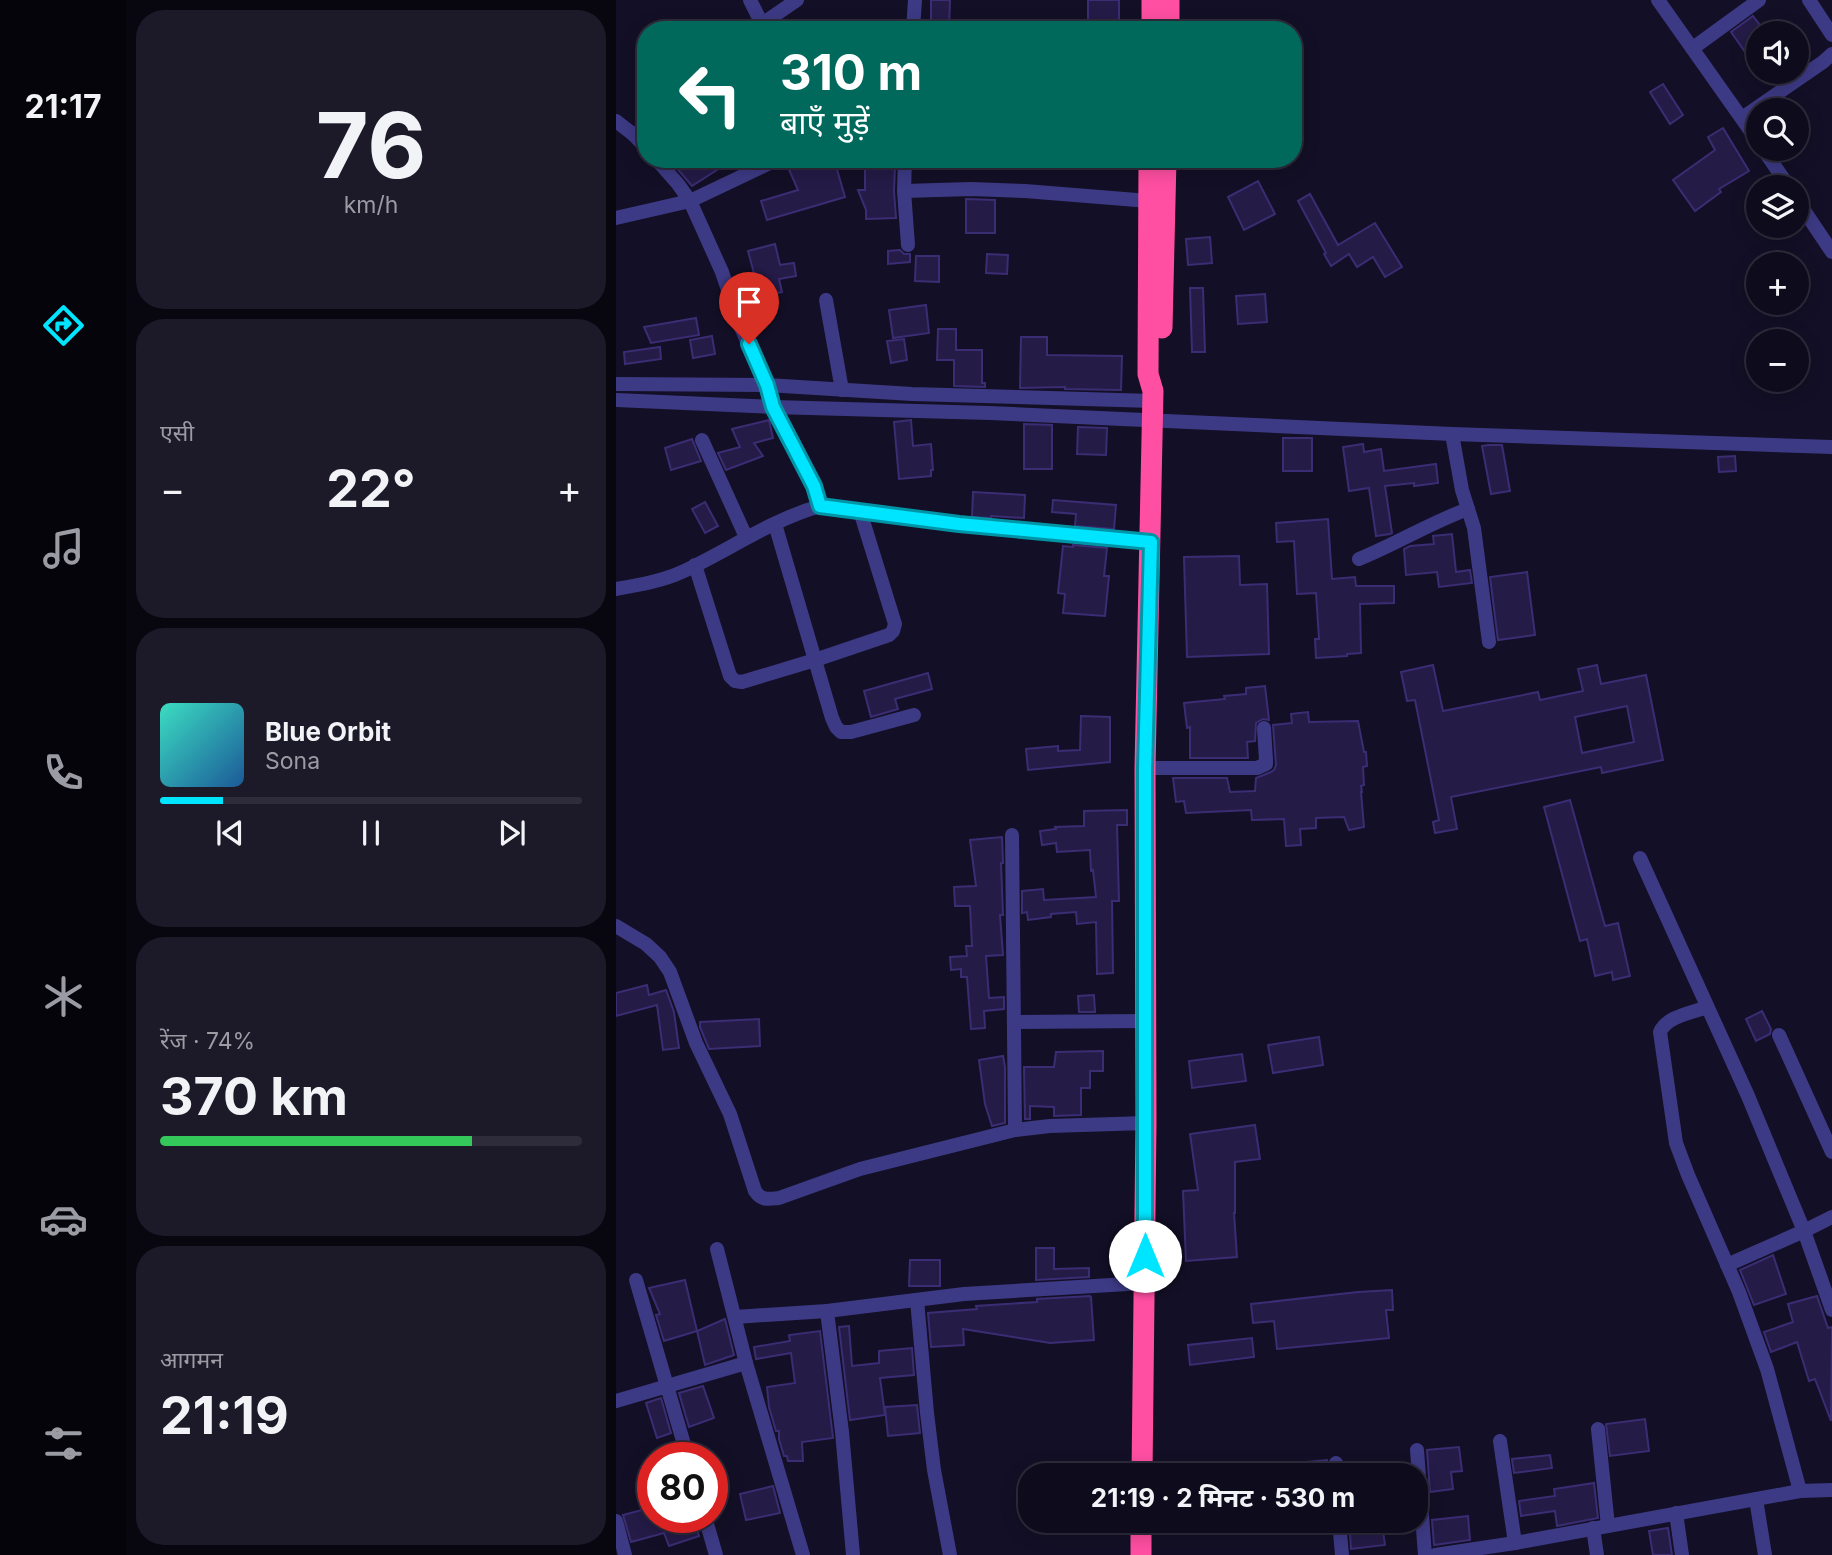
<!DOCTYPE html>
<html lang="hi">
<meta charset="utf-8">
<style>
:root{--surface:#0e0b1c;--page:#1c1929;--text:#f1f3f6;--muted:#9b9ba3;--line:#2e2b3b;--accent:#00e5ff}
body{margin:0;font-family:Inter,"Noto Sans Devanagari",sans-serif;background:var(--page);color:var(--text);height:100vh;display:flex;flex-direction:column;font-size:26px;white-space:nowrap}
*{box-sizing:border-box;margin:0}
p{font-size:23px;color:var(--muted)}
.icon{flex:none;width:38px;height:38px;fill:none;stroke:currentColor;stroke-width:2;stroke-linecap:round;stroke-linejoin:round}
.map{position:relative;flex:1;overflow:hidden}
.sheet{display:flex;flex-direction:column;gap:10px;padding:10px;background:#08060f;width:490px}
.sheet>*{flex:none}
.top-card{position:absolute;left:21px;top:21px;width:665px;height:147px;border-radius:28px;box-shadow:0 4px 18px #0003,0 0 0 2px var(--line);background:#00695c;color:#fff;overflow:hidden}
.controls{position:absolute;left:1130px;top:21px;display:grid;gap:14px}
.controls a{display:grid;place-items:center;width:63px;height:63px;border-radius:50%;background:var(--surface);box-shadow:0 4px 18px #0003,0 0 0 2px var(--line);font-size:35px}
.speed{position:absolute;left:21px;top:1442px;display:flex;gap:14px;font-size:35px;font-weight:700;text-align:center}
.speed>*{display:grid;place-content:center;width:91px;height:91px;border-radius:50%;background:var(--surface);box-shadow:0 4px 18px #0003,0 0 0 2px var(--line);line-height:1}
.speed .limit{border:10px solid #d22;background:#fff;color:#111}
.pin{position:absolute;display:grid;place-items:center;width:60px;height:60px;color:#fff;margin:-72px -30px;border-radius:50% 50% 50% 0;rotate:-45deg;box-shadow:0 0 7px #0007}
.pin .icon{rotate:45deg}
.me{position:absolute;width:77px;margin:-38px;rotate:0deg;stroke-linejoin:round;filter:drop-shadow(0 0 5px #0008)}
.turn{display:flex;align-items:center;gap:24px;height:147px;padding:0 28px;font-size:32px}
.turn .icon{width:91px;height:91px;stroke-width:2.5}
.turn b{display:block;font-size:49px;line-height:60px}
.big{font-size:52px;font-weight:700;line-height:1.1}
.sheet .tile{flex:1;display:flex;flex-direction:column;justify-content:center;gap:10px;min-width:0;padding:0 24px;border-radius:28px;background:var(--page)}
.sheet .dial{align-items:center;gap:0}
.dial b{font-size:91px;line-height:1}
.song{display:flex;align-items:center;gap:21px}
.cover{width:84px;height:84px;border-radius:10px;background:linear-gradient(135deg,hsl(170 70% 55%),hsl(210 70% 35%))}
.played{height:7px;border-radius:4px;background:linear-gradient(90deg,var(--accent) 15%,var(--line) 15%)}
.keys{display:flex;justify-content:space-around;direction:ltr}
.heat{display:flex;justify-content:space-between;align-items:center;font-size:38px;direction:ltr}
.charge{height:10px;border-radius:5px;background:linear-gradient(90deg,#34c759 74%,var(--line) 0)}
.trip{position:absolute;left:402px;top:1463px;width:410px;height:70px;border-radius:28px;background:var(--surface);box-shadow:0 4px 18px #0003,0 0 0 2px var(--line);font-weight:700;line-height:70px;text-align:center}
main{display:flex;flex:1;min-height:0}
.tabs{display:flex;flex-direction:column;width:126px;justify-content:space-around;align-items:center;background:#06040b;color:var(--muted)}
.tabs .icon{width:49px;height:49px}
.tabs .selected{color:var(--accent)}
.tabs b{font-size:32px;color:var(--text)}
.map>svg:first-child{display:block}
.building{fill:#241b47;stroke:#3b2d73;stroke-width:2;fill-rule:evenodd}
.lines{fill:none;stroke-linecap:round;stroke-linejoin:round}
.street{stroke:#3d3a85;stroke-width:14}
.highway{stroke:#ff4fa3;stroke-width:21}
.route-casing{stroke:#0095a6;stroke-width:18}
.route{stroke:#00e5ff;stroke-width:12}
</style>
<main>
<nav class="tabs">
<b>21:17</b>
<svg class="icon selected" aria-label="directions" viewBox="0 0 24 24"><path d="M12 3l9 9-9 9-9-9zM9 14v-3h6M13 9l2 2-2 2"/></svg>
<svg class="icon" aria-label="music" viewBox="0 0 24 24"><path d="M9 18V5l10-2v13"/><circle cx="6" cy="18" r="3"/><circle cx="16" cy="16" r="3"/></svg>
<svg class="icon" aria-label="phone" viewBox="0 0 24 24"><path d="M5 4h4l2 5-3 2q2 4 5 5l2-3 5 2v4C11 20 4 13 5 4z"/></svg>
<svg class="icon" aria-label="climate" viewBox="0 0 24 24"><path d="M12 3v18M4 7l16 10M4 17L20 7"/></svg>
<svg class="icon" aria-label="car" viewBox="0 0 24 24"><path d="M5 17H2v-5l4-1 3-4h7l3 4 3 1v5h-3M9 17h6M6 11h13"/><circle cx="7" cy="17" r="2"/><circle cx="17" cy="17" r="2"/></svg>
<svg class="icon" aria-label="filters" viewBox="0 0 24 24"><path d="M4 7h16M4 17h16"/><circle cx="9" cy="7" r="2"/><circle cx="15" cy="17" r="2"/></svg>
</nav>
<section class="sheet">
<div class="tile dial"><b>76</b><p>km/h</p></div>
<div class="tile"><p>एसी</p>
<div class="heat"><a>−</a><b class="big">22°</b><a>+</a></div>
</div>
<div class="tile">
<div class="song"><i class="cover"></i><div><b>Blue Orbit</b><p>Sona</p></div></div>
<div class="played"></div>
<div class="keys"><svg class="icon" aria-label="previous" viewBox="0 0 24 24"><path d="M18 5L8 12l10 7zM5 5v14"/></svg><svg class="icon" aria-label="pause" viewBox="0 0 24 24"><path d="M8 5v14M16 5v14"/></svg><svg class="icon" aria-label="next" viewBox="0 0 24 24"><path d="M6 5l10 7-10 7zM19 5v14"/></svg></div>
</div>
<div class="tile"><p>रेंज · 74%</p><b class="big">370 km</b><div class="charge"></div></div>
<div class="tile"><p>आगमन</p><b class="big">21:19</b></div>
</section>
<div class="map">
<svg width="1216" height="1555" viewBox="0 0 1216 1555">
<rect width="100%" height="100%" fill="#130f26"/>
<g class="building">
<polygon points="315,0 334,0 333,30 315,30"/>
<rect x="472" y="0" width="31" height="30"/>
<polygon points="1137,16 1150,33 1143,33 1143,48 1132,56 1115,32"/>
<polygon points="1047,84 1067,115 1054,124 1034,92"/>
<polygon points="1107,128 1133,171 1103,189 1105,192 1079,211 1057,180 1099,150 1092,137"/>
<polygon points="53,159 118,159 76,186"/>
<polygon points="184,159 218,159 229,197 151,220 145,201 182,190 171,165"/>
<polygon points="271,166 279,166 278,191 280,218 250,219 250,210 242,190 249,190 249,167"/>
<polygon points="642,181 659,214 628,230 612,197"/>
<polygon points="694,194 722,245 759,223 786,267 769,277 757,257 741,267 733,254 715,266 708,254 710,253 682,201"/>
<polygon points="350,199 379,200 379,233 350,233"/>
<polygon points="594,237 596,263 572,265 570,239"/>
<polygon points="159,244 164,265 178,263 180,276 163,279 166,292 141,298 136,278 139,277 132,251"/>
<polygon points="284,250 288,254 294,254 294,262 272,264 272,251"/>
<polygon points="371,254 392,255 391,274 370,273"/>
<polygon points="300,256 323,256 323,282 299,281"/>
<polygon points="574,288 587,288 589,352 576,352"/>
<polygon points="649,294 651,322 622,324 620,296"/>
<polygon points="310,305 313,333 277,338 273,310"/>
<polygon points="80,318 83,335 35,343 28,327"/>
<polygon points="322,329 340,329 340,350 366,350 366,383 369,383 369,387 338,386 338,360 321,360"/>
<polygon points="96,336 99,354 77,358 74,340"/>
<polygon points="405,337 431,337 431,355 506,356 505,390 449,389 449,387 404,388"/>
<polygon points="288,339 291,360 275,363 271,341"/>
<polygon points="44,347 45,359 9,364 8,352"/>
<polygon points="153,420 157,438 138,443 147,456 110,470 102,453 124,447 116,429"/>
<polygon points="295,420 297,446 315,444 317,470 315,470 315,476 283,479 278,422"/>
<polygon points="408,424 436,425 436,469 408,469"/>
<polygon points="462,427 491,428 490,455 461,454"/>
<rect x="667" y="438" width="29" height="33"/>
<polygon points="76,439 85,461 55,470 49,448"/>
<polygon points="747,444 748,452 765,449 768,471 820,464 822,483 798,486 798,483 769,486 776,533 774,534 760,536 753,488 733,491 727,447"/>
<polygon points="872,445 886,445 894,491 875,494 866,446"/>
<polygon points="1119,456 1120,471 1103,472 1102,457"/>
<polygon points="357,492 409,495 408,518 375,516 375,518 356,517"/>
<polygon points="437,500 500,505 498,529 459,526 460,514 436,512"/>
<polygon points="89,502 102,526 89,533 76,509"/>
<polygon points="712,519 716,579 739,577 740,586 778,586 778,603 744,604 745,653 731,654 731,656 700,658 699,639 703,639 700,593 681,594 678,541 661,542 660,523"/>
<polygon points="836,534 840,572 854,570 856,583 823,587 821,572 790,575 788,549 794,546 818,544 817,536"/>
<polygon points="457,545 491,548 488,576 493,576 489,616 447,613 449,594 442,593 447,546 457,547"/>
<polygon points="623,556 624,585 651,584 653,654 571,657 568,557"/>
<polygon points="911,572 919,635 882,640 874,577"/>
<path d="M817,665L827,711L922,692L924,700L967,691L962,669L981,665L985,684L1030,675L1047,760L986,773L985,767L835,797L841,829L819,833L817,822L823,820L799,700L791,701L785,672ZM1011,706L1018,742L966,753L959,717Z"/>
<polygon points="312,673 316,689 279,699 282,709 255,717 248,691"/>
<polygon points="649,686 653,720 647,719 640,723 639,741 631,742 632,758 574,758 574,727 571,728 568,703 609,699 608,696 630,694 630,688"/>
<polygon points="692,712 693,722 742,721 748,752 750,752 751,766 747,767 748,785 745,786 746,792 745,792 748,827 733,830 728,817 700,818 700,828 684,829 685,845 670,846 668,819 636,820 635,810 570,813 568,801 560,802 557,778 611,778 614,792 639,791 640,778 655,772 658,770 660,765 657,725 676,723 675,714"/>
<polygon points="465,716 494,717 494,762 412,770 410,749 442,746 442,751 464,750"/>
<polygon points="954,800 989,926 1002,923 1014,976 997,980 996,972 979,976 971,939 964,941 928,807"/>
<polygon points="511,810 511,825 501,825 503,901 496,901 497,973 481,974 480,922 461,924 460,912 435,914 435,917 412,920 411,912 406,913 406,891 427,889 428,900 480,897 477,870 475,871 474,850 441,852 440,843 426,845 424,831 440,829 439,827 468,826 468,811"/>
<polygon points="386,837 387,863 385,863 387,915 384,915 387,955 370,956 373,998 388,997 388,1009 368,1011 369,1028 355,1029 351,977 345,977 345,969 335,970 334,957 351,956 350,946 356,946 354,906 339,906 338,887 360,886 354,840"/>
<polygon points="31,985 33,995 50,990 58,1012 63,1048 47,1050 41,1005 0,1016 0,993"/>
<polygon points="478,995 479,1012 463,1012 462,996"/>
<polygon points="1146,1011 1155,1029 1154,1034 1140,1041 1130,1019"/>
<polygon points="143,1019 144,1046 93,1049 84,1027 84,1022"/>
<polygon points="703,1037 707,1065 657,1073 652,1045"/>
<polygon points="487,1051 487,1071 474,1071 474,1088 465,1088 465,1115 438,1116 438,1107 414,1106 414,1119 409,1119 408,1067 438,1067 440,1052"/>
<polygon points="626,1054 630,1081 576,1088 573,1061"/>
<polygon points="387,1056 389,1067 389,1123 376,1126 369,1104 363,1060"/>
<polygon points="639,1125 644,1159 619,1162 619,1213 618,1213 621,1257 570,1261 567,1191 582,1190 574,1134"/>
<polygon points="420,1248 438,1248 438,1269 473,1268 473,1277 420,1280"/>
<polygon points="1157,1255 1170,1294 1138,1305 1124,1270"/>
<polygon points="294,1260 324,1260 324,1286 293,1286"/>
<polygon points="69,1280 81,1331 48,1341 40,1315 44,1314 33,1288"/>
<polygon points="776,1290 777,1310 770,1310 773,1338 661,1349 658,1321 637,1323 635,1304 742,1292"/>
<polygon points="474,1296 475,1297 478,1340 434,1343 347,1329 348,1345 315,1347 312,1313 361,1309 360,1306 421,1302 421,1299"/>
<polygon points="1201,1296 1212,1328 1216,1327 1215,1421 1199,1379 1193,1381 1181,1342 1155,1352 1148,1332 1177,1322 1172,1304"/>
<polygon points="109,1319 118,1355 89,1365 81,1331"/>
<polygon points="233,1326 236,1366 263,1363 263,1351 296,1348 298,1375 264,1378 269,1415 234,1420 223,1327"/>
<polygon points="204,1331 217,1438 186,1442 187,1461 172,1461 171,1456 168,1456 163,1439 163,1431 160,1431 153,1407 151,1387 179,1383 175,1353 140,1359 138,1347 174,1341 173,1335"/>
<polygon points="636,1338 638,1357 574,1365 572,1345"/>
<polygon points="87,1386 98,1418 73,1427 63,1393"/>
<polygon points="45,1398 55,1433 41,1438 30,1403"/>
<polygon points="301,1405 304,1433 272,1436 269,1407"/>
<polygon points="1029,1419 1033,1451 994,1456 990,1424"/>
<polygon points="843,1447 846,1471 835,1472 837,1489 814,1492 811,1450"/>
<polygon points="934,1455 936,1468 898,1473 896,1459"/>
<polygon points="711,1460 711,1475 681,1475 680,1463"/>
<polygon points="978,1483 982,1518 941,1526 939,1511 905,1516 903,1501 939,1496 938,1489"/>
<polygon points="157,1486 164,1513 130,1520 124,1494"/>
<polygon points="37,1507 37,1517 77,1517 83,1536 53,1546 48,1533 15,1542 7,1515"/>
<polygon points="852,1516 854,1540 818,1545 816,1520"/>
<polygon points="1052,1528 1056,1555 1037,1555 1033,1531"/>
<polygon points="767,1531 769,1545 735,1549 734,1534"/>
</g>
<g class="lines">
<g class="street">
<polyline points="134,0 149,30"/>
<polyline points="1042,0 1143,143"/>
<polyline points="1193,0 1216,35"/>
<polyline points="146,24 181,0"/>
<polyline points="297,30 299,0"/>
<polyline points="1077,48 1143,0"/>
<polyline points="1126,118 1207,62 1216,54"/>
<polyline points="0,121 18,135 30,148"/>
<polyline points="18,135 30,127"/>
<polyline points="1147,149 1173,187"/>
<polyline points="40,159 62,184 74,201 106,272 123,323 151,385 157,407 198,486 204,506"/>
<polyline points="289,159 288,191 292,245"/>
<polyline points="288,191 355,189 409,191 533,201"/>
<polyline points="1181,200 1216,252"/>
<polyline points="0,218 74,201 162,159"/>
<polyline points="210,300 226,390"/>
<polyline points="0,384 151,385 296,394 537,401"/>
<polyline points="0,400 157,407 374,413 836,434 1216,447"/>
<polyline points="836,434 846,490 858,528 873,642"/>
<polyline points="86,440 130,537"/>
<polyline points="159,524 216,718 220,727 225,732 235,732 298,715"/>
<path d="M743,559C780,544 814,523 852,509"/>
<polyline points="79,565 114,676 119,681 126,682 199,660 273,635 277,631 279,624 244,511"/>
<path d="M0,589C23,585 47,581 68,571C113,550 155,520 204,506L343,525L535,542"/>
<polyline points="529,768 641,768 650,764 650,760 648,728"/>
<polyline points="396,835 399,1130"/>
<polyline points="1024,858 1132,1096 1188,1231 1216,1310"/>
<path d="M0,926L30,944L44,957L54,972L80,1043L114,1114L139,1191C146,1201 152,1199 163,1198L244,1169L399,1130L434,1126L530,1123"/>
<path d="M1091,1007C1076,1013 1051,1016 1044,1032L1060,1143L1072,1175L1123,1292L1151,1369L1184,1491"/>
<polyline points="399,1022 529,1021"/>
<polyline points="1163,1035 1216,1152"/>
<polyline points="101,1249 130,1363 187,1555"/>
<polyline points="1111,1265 1188,1231 1216,1217"/>
<polyline points="20,1280 72,1458"/>
<polyline points="301,1300 311,1413 318,1470 334,1555"/>
<polyline points="211,1311 226,1432 237,1555"/>
<polyline points="119,1317 211,1311 348,1294 528,1283"/>
<polyline points="0,1401 130,1363"/>
<polyline points="982,1429 992,1526"/>
<polyline points="884,1441 899,1543"/>
<polyline points="801,1450 809,1555"/>
<polyline points="720,1463 721,1475"/>
<polyline points="1140,1499 1149,1555"/>
<polyline points="1060,1513 1066,1555"/>
<polyline points="89,1517 100,1555"/>
<polyline points="0,1521 9,1555"/>
<polyline points="723,1521 726,1555"/>
<polyline points="977,1528 981,1555"/>
<polyline points="819,1555 899,1543 1184,1491 1216,1490"/>
</g>
<g class="highway">
<polyline points="536,30 536,0"/>
<polyline points="553,30 553,0"/>
<polyline points="546,328 550,159"/>
<polyline points="526,1475 530,1123 529,768 537,391 532,374 533,159"/>
<polyline points="525,1555 525,1521"/>
</g>
</g>
<g class="lines">
<defs>
<polyline id="route" points="133,344 151,385 157,407 198,486 204,506 343,524 535,542 529,768 529,1256"/>
</defs>
<use href="#route" class="route-casing"/>
<use href="#route" class="route"/>
</g>
</svg>
<div class="controls">
<a><svg class="icon" aria-label="sound" viewBox="0 0 24 24"><path d="M4 9h4l5-4v14l-5-4H4zM17 9q2 3 0 6"/></svg></a>
<a><svg class="icon" aria-label="search" viewBox="0 0 24 24"><circle cx="10" cy="10" r="6"/><path d="M15 15l6 6"/></svg></a>
<a><svg class="icon" aria-label="layers" viewBox="0 0 24 24"><path d="M12 4l9 5-9 5-9-5zM3 14l9 5 9-5"/></svg></a>
<a>+</a>
<a>−</a>
</div>
<div class="speed"><div class="limit">80</div></div>
<div class="pin" style="left:133px;top:344px;background:#d93025"><svg class="icon" aria-label="arrive" viewBox="0 0 24 24"><path d="M6 21V4h12l-3 4 3 4H6"/></svg></div>
<svg class="me" style="left:529px;top:1256px" viewBox="-20 -20 40 40"><circle r="19" fill="#fff"/><path d="M0-13L10 11 0 6-10 11z" fill="#00e5ff"/></svg>
<div class="trip">21:19 · 2 मिनट · 530 m</div>
<div class="top-card">
<div class="turn"><svg class="icon" aria-label="left" viewBox="0 0 24 24"><path d="M17 20v-9H6M10 6l-5 5 5 5"/></svg><div><b>310 m</b>बाएँ मुड़ें</div></div>
</div>
</div>
</main>
